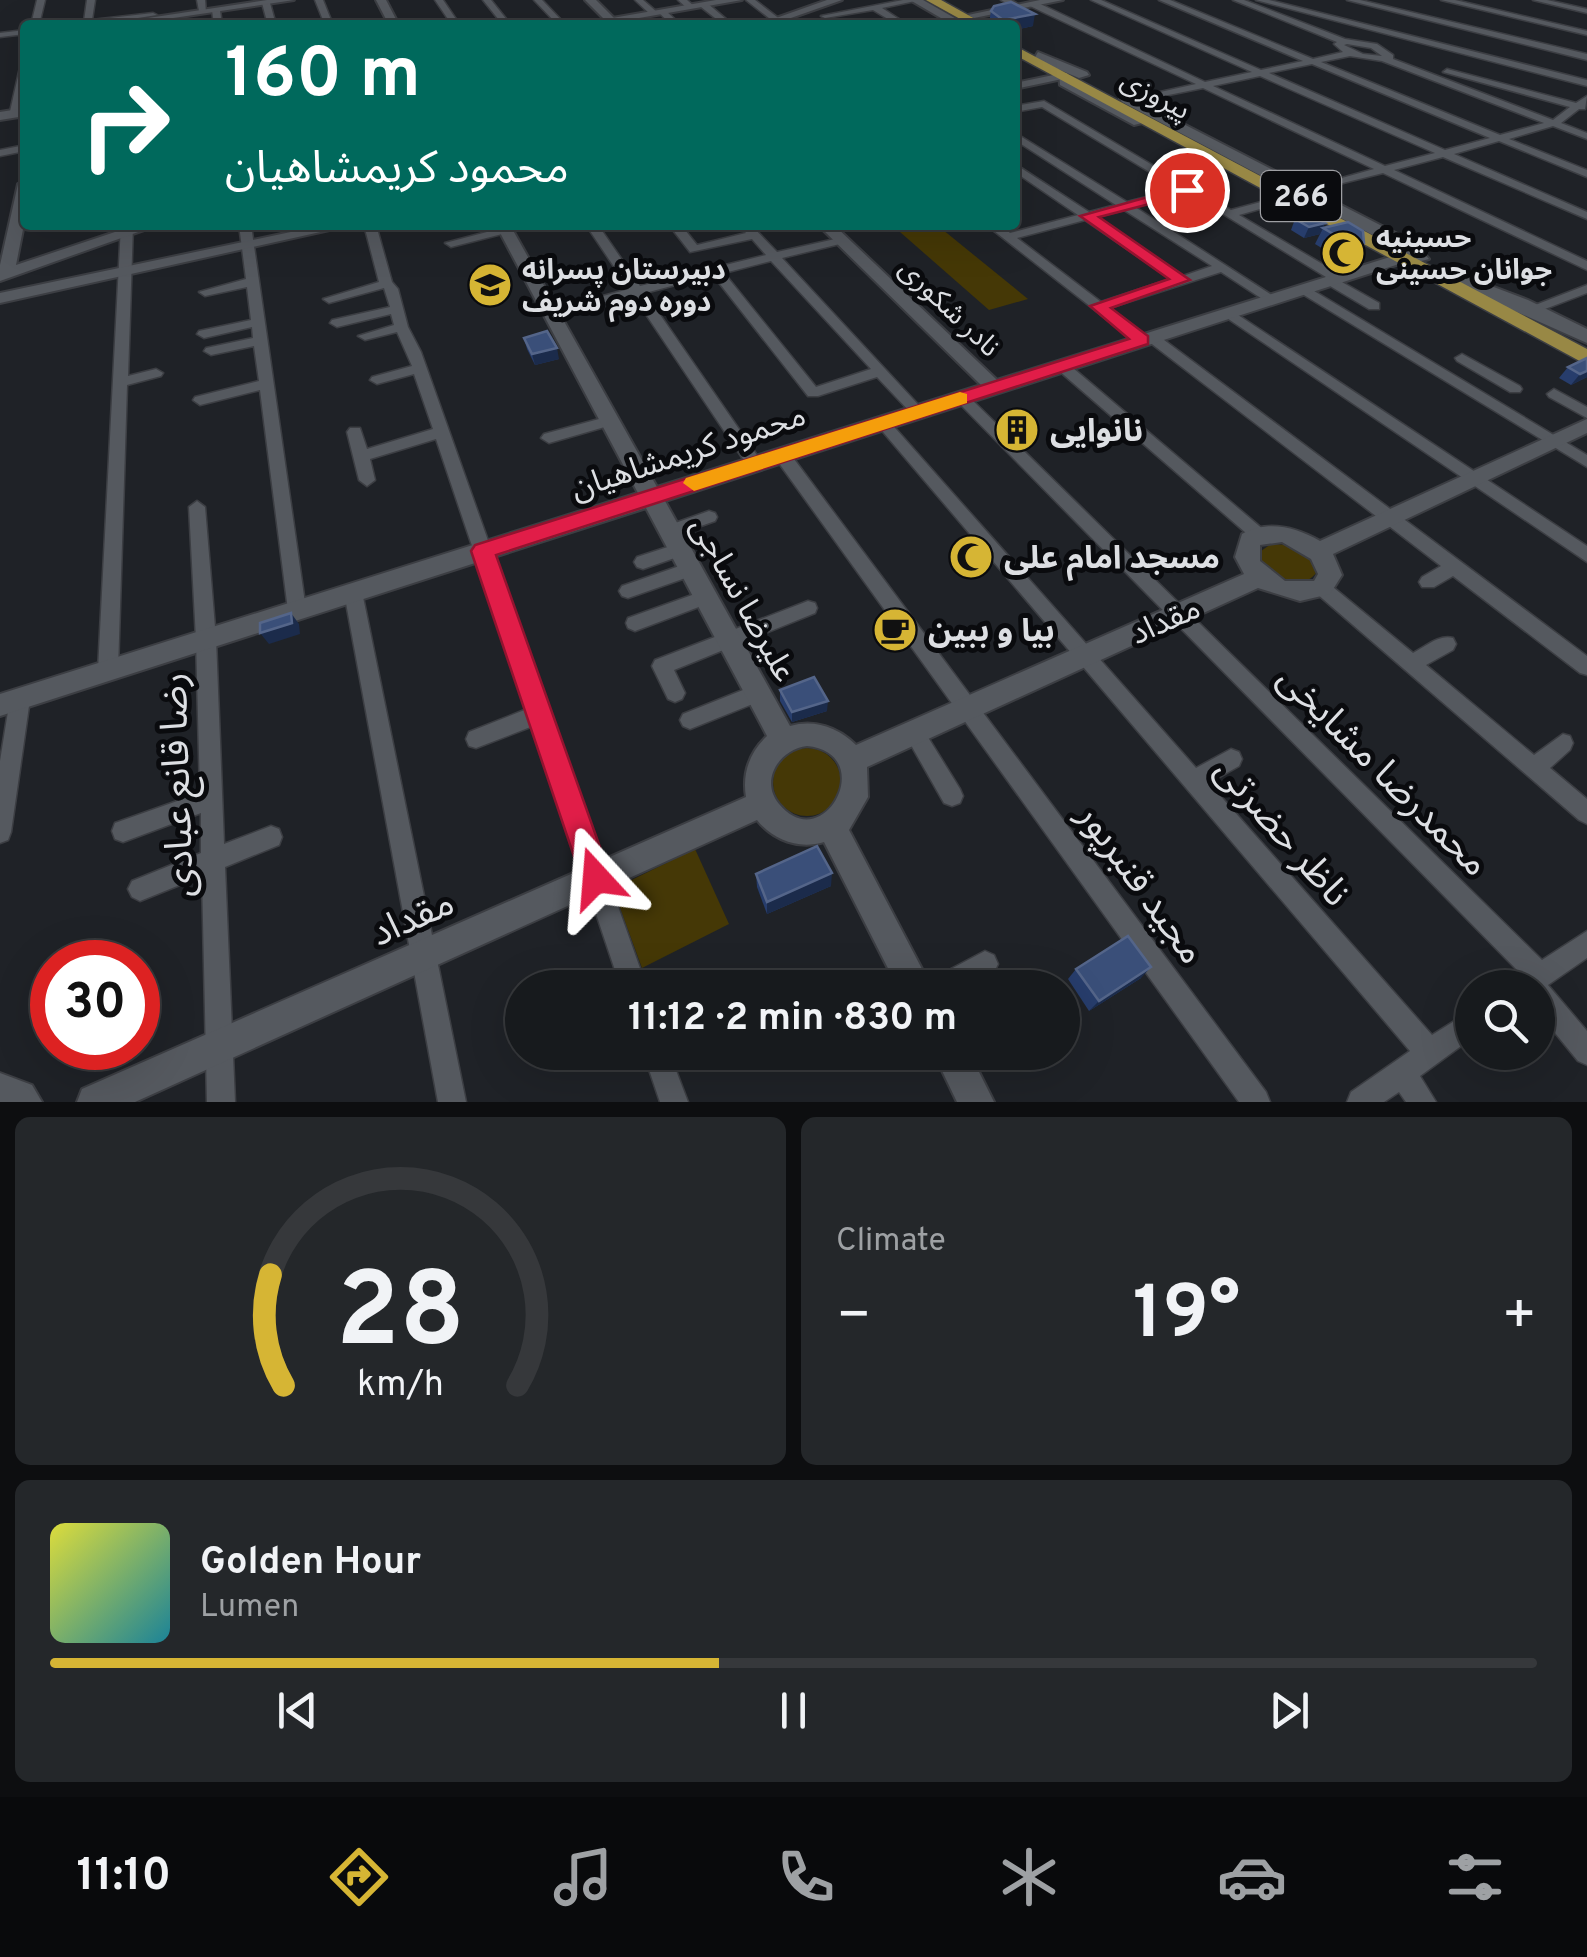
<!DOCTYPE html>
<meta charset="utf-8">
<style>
:root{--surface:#171a1d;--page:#24272a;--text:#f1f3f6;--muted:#9ea1a4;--line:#36383b;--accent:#d6b534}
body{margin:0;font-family:Overpass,"Noto Sans Arabic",sans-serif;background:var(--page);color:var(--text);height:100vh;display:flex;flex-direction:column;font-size:38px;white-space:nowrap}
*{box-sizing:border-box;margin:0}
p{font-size:32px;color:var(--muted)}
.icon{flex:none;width:55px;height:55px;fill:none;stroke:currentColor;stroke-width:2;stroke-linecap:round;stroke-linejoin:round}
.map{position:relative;height:1102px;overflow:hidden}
.sheet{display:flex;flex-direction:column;gap:15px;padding:15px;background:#0d0e10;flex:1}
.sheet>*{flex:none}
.guide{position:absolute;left:20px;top:20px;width:1000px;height:210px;border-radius:10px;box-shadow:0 10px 40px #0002,0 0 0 2px var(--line);background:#00695c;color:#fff;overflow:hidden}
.tools{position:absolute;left:1455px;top:970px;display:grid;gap:20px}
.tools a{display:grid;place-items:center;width:100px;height:100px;border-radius:50%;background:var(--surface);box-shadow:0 10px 40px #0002,0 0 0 2px var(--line);font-size:50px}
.speed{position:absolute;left:30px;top:940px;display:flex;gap:20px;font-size:50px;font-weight:700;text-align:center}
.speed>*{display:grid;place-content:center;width:130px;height:130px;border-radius:50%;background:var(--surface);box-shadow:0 10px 40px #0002,0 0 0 2px var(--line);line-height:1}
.speed .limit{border:15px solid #d22;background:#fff;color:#111}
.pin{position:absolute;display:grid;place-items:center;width:85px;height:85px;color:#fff;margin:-42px;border:5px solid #fff;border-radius:50%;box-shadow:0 2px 10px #0007}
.me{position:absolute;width:110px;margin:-55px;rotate:341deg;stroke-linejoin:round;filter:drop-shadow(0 0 8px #0008)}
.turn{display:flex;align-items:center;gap:35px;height:210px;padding:0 40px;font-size:45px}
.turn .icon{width:130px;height:130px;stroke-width:2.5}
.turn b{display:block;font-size:70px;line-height:85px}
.big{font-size:75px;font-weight:700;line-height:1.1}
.sheet .tile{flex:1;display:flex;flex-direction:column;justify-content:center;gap:15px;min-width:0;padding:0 35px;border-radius:15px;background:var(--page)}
.sheet .dial{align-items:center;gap:0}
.dial svg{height:260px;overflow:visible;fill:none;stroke:var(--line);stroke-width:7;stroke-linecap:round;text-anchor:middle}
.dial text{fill:var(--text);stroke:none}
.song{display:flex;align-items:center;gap:30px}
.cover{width:120px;height:120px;border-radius:15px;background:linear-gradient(135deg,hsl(60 70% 55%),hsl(190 70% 35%))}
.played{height:10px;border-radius:5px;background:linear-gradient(90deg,var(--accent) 45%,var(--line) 45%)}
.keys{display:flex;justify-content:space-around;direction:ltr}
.heat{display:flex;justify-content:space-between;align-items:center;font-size:55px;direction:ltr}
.sheet .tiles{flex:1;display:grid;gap:15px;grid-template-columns:1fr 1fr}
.tile:last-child{grid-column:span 2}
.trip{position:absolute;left:505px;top:970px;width:575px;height:100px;border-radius:50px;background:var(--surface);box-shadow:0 10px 40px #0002,0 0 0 2px var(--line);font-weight:700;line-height:100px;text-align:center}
.tab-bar{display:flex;height:160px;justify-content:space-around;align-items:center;background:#090a0c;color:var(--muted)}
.tab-bar .icon{width:70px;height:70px}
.tab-bar .on{color:var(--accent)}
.tab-bar b{font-size:45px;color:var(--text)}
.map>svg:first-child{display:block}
.green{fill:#453806}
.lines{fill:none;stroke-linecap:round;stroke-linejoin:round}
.minor-casing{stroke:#3c3e43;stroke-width:3}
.tertiary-casing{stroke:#3c3e43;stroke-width:4}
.secondary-casing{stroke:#3c3e43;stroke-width:4}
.primary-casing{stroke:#3c3e43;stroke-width:3}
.minor{fill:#55595f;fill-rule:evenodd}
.tertiary{fill:#55595f;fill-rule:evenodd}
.secondary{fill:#55595f;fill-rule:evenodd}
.primary{fill:#988845;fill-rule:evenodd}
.wall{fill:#273d6c}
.shaded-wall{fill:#1b2b4b}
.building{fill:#3a4f79;stroke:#546589;stroke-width:2.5}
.route{fill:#e11d48;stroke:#92132f;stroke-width:2.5}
.slow{fill:#f59e0b}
.labels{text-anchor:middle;stroke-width:10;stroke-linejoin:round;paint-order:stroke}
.far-street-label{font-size:28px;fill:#dddfe3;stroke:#0a0b0e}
.far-poi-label{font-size:28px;font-weight:bold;fill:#dddfe3;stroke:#0a0b0e;text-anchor:start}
.shield{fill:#0a0b0e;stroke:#9e9fa3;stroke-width:2.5}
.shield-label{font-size:30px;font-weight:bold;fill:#dddfe3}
.poi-label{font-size:32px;font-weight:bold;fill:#dddfe3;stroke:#0a0b0e;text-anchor:start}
.street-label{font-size:32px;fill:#dddfe3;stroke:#0a0b0e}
.near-street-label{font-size:38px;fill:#dddfe3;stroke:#0a0b0e}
</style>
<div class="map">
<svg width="1587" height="1102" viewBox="0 0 1587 1102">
<rect width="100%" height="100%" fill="#1f2227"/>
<g class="green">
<polygon points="892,225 937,225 1028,299 989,310"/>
<path d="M1271,544L1289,545L1312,559L1317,572C1300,594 1278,576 1262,563L1261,551Z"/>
<circle cx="807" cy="782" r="34"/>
<polygon points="695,849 729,924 642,968 613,889"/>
</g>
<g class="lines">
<defs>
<g id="minor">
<polygon points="37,0 45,0 39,25 31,25"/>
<polygon points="87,0 95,0 92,20 153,13 157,15 93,25 70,25 84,21"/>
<polygon points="197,0 205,0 206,13 199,11"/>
<polygon points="315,0 323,0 333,25 325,25"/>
<polygon points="435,0 443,0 460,25 452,25"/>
<polygon points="483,0 491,0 511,25 503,25"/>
<polygon points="534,0 542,0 566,25 558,25"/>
<polygon points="635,0 643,0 658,13 651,15"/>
<polygon points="678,0 687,0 695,7 688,9"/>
<polygon points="746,0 755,0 781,20 774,22"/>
<polygon points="903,0 920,0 882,8 908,25 898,25 873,10 825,18 821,16"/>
<polygon points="1001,0 1011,0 1023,7 1016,9"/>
<path d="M1091,0H1101L1261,70L1303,61L1159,0H1170L1313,59L1343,52L1334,44L1337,42L1233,0H1244L1345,39L1377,44L1393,55V59L1553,120L1570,107L1443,72L1447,69L1576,103L1587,96L1585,109H1579L1561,123L1587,133V139L1553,126L1509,139L1587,170V177L1499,141L1454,154L1587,212V219L1443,157L1394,170L1587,261V270L1383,173L1299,194V190L1374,169L1203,88L1129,103V99L1196,84L1030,6V2H1036L1205,82L1252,72ZM1347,44L1371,48L1382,56L1363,54L1344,45ZM1350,56L1382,61L1544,123L1500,135L1321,62ZM1312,64L1490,138L1445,150L1269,73ZM1260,76L1435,153L1385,166L1213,86Z"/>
<polygon points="1256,0 1269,0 1587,80 1587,86"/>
<polygon points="1347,0 1360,0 1587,54 1587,60"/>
<polygon points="1441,0 1455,0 1587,31 1587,35"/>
<polygon points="1533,0 1547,0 1587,9 1587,13"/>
<polygon points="266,1 270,3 276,25 268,25 262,3"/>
<polygon points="701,3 707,3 733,25 724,25 701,7"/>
<polygon points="216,8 220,10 222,25 214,25 212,10"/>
<polygon points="662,10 665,10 681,25 672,25 658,12"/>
<polygon points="25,30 25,34 0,37 0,33"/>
<polygon points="25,60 25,81 17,114 9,116 21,63"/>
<path d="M1044,101L1191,188V192L1135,207L1278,299L1277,302H1267L1221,272L1109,308L1145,336L1156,334L1587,656V675L1580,673L1453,576L1434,587H1422L1419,582L1422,577L1441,566L1148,341L1137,343L989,227L987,225H1000L1010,233L1078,215L1015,172V164L1089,212L1116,205L1015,140V133L1127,202L1178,189L1042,107L1015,112V106ZM1124,210L1212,266L1183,276L1096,217ZM1085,220L1171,279L1101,302L1017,238Z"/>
<polygon points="25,145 25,151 0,156 0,150"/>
<polygon points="1283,196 1289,199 1287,201 1239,215 1341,275 1343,278 1340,281 1379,303 1379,309 1369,309 1325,283 1323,280 1326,277 1205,203 1215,201 1231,210"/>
<polygon points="121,225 133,225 128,376 156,369 163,373 161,376 127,385 118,670 115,676 108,678 101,676 98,670"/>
<polygon points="239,225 251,225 306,610 304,615 290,615 288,610 260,390 200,405 193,400 195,397 259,381 254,346 211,355 204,351 206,348 253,338 252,327 204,338 197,334 199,331 251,320 247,287 205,296 199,292 246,279"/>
<polygon points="364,225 376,225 392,282 398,289 408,327 421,352 647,988 621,988 533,726 476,748 469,746 466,739 469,732 527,709 436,439 370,459 375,480 367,486 359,480 347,432 350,428 360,428 367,449 433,429 414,374 377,384 370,380 372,377 412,366 397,332 365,340 358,336 394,325 391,314 337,327 330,323 332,320 390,307 384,288 329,303 323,299 379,282"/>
<path d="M586,225H598L640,286L766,255L752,239L690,252L669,225H681L697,245L746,233L739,225H751L777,252L844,237V243L782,258L925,412L918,417L913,415L877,377L818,396H808L713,275L645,293L763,464L761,468H749L633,295L551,316L544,312L629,289ZM771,261L871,369L816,387L724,273Z"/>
<polygon points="506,227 510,228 510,232 451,247 445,243"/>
<polygon points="1304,285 1587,455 1587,467 1299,292 1299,286"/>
<polygon points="1587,285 1587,293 1537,312 1532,313 1525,309"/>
<polygon points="1229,309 1587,546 1587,562 1224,316 1222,313"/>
<polygon points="1462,354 1520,386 1522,389 1520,392 1510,392 1457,361 1455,358"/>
<polygon points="1062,362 1067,363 1265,531 1268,535 1265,539 1253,539 1057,369 1055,366"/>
<polygon points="1554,389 1587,407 1587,418 1549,397 1547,394"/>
<polygon points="962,393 967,395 1542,960 1587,931 1587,958 1548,985 1587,1031 1587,1065 1578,1061 1538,1012 1538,988 1510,988 1514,979 1521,974 957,401 955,398"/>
<polygon points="610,416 615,418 618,421 615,424 549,443 541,438 544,434"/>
<polygon points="883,418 888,420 1196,768 1231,749 1239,752 1242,759 1239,766 1209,783 1432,1035 1472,1010 1472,1038 1420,1076 1436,1102 1406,1102 1399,1092 1384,1102 1347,1102 1351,1092 1410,1051 878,426 875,423 878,420"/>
<polygon points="782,450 788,451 1266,1092 1270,1102 1239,1102 776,459 774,455"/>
<polygon points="197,501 205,507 216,639 224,844 271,826 279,829 282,837 279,845 225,867 235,1102 207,1102 202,876 140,901 132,897 128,889 132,881 201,853 201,813 123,842 115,839 112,831 115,823 200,793 196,639 189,507"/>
<polygon points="709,511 715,513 717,517 715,521 670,537 661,531 664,527"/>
<polygon points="680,543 686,544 689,549 686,554 643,569 637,567 634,562 637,557"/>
<polygon points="691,562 697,564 700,569 697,574 628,598 622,596 619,591 622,586"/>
<path d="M1322,581L1328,583L1413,653C1425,647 1439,634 1453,638L1456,644L1453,650L1426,665L1534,755L1563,734L1570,736L1573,743L1570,750L1550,768L1587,799V824L1579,820L1316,593L1313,588L1316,583Z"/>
<polygon points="353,585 359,587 362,592 466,1102 438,1102 344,592 347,587"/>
<polygon points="706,590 712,592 715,597 712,602 635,631 628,628 626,623 628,618"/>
<polygon points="808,601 815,603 817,608 815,613 674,670 685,693 682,699 675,702 668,699 652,666 655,660"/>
<polygon points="758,684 765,687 768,693 765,699 690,729 683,726 680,720 683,714"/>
<polygon points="20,690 27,693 30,699 11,832 8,840 0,843 0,761 10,699 13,693"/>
<polygon points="914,723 921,726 960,789 963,796 960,803 952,806 944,803 907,738 904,732 907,726"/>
<path d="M985,951L994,955L998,964C987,990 952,988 928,988L932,979Z"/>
<polygon points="643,1052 669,1052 688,1102 660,1102"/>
</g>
<g id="tertiary">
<polygon points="267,0 294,0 153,21 148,18"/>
<polygon points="376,0 386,0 399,25 389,25"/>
<polygon points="585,0 596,0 621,25 610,25"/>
<polygon points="827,0 842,0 771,25 756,25"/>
<polygon points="1063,73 1067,78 1015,89 1015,83"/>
<polygon points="25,180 25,219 16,265 136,225 158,225 0,281 0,265 18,184"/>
<polygon points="324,225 352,225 0,303 0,293"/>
<path d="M496,225H510L657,487L981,385L818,225H834L997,380L1390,257H1402V263L665,501L790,726C814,719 838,727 856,745L1244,574L1235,557L1242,534C1268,520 1295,527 1320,541L1587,419V433L1333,554L1342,575L1330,594L1300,601L1258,588L867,767L868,797L849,830L932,988H898L824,842C799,850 773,840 757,820L135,1102H77L82,1089L746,797C742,773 750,752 767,736L646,508L0,716V694L638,493ZM1282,542L1311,559L1318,574L1314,581H1285L1260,561V545ZM807,746C879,753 824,858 779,804C759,780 780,749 807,746Z"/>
<polygon points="933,1052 969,1052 994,1102 957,1102"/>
<polygon points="0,1073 32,1085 42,1102 0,1102"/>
</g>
<g id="secondary">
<polygon points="716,0 742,0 599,25 572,25"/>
<polygon points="910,0 923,0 967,25 953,25"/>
<polygon points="1040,0 1063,0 974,18 968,15"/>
<polygon points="1038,52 1087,72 1089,75 1079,78 1034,59"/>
<polygon points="1059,73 1067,73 1071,80 1146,122 1134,125 1060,85"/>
<polygon points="1127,95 1415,243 1429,259 1414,263 1403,251 1122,102 1120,99"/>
<polygon points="25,108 25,116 0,120 0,112"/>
<polygon points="1449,270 1528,300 1587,329 1587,343 1443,279 1443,271"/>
</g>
<g id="primary">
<polygon points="926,0 941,0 986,25 971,25"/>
<polygon points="1015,46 1587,349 1587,365 1015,55"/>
</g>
</defs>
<use href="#minor" class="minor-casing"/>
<use href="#tertiary" class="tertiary-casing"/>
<use href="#secondary" class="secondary-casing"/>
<use href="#primary" class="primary-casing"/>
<use href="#minor" class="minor"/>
<use href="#tertiary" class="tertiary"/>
<use href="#secondary" class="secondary"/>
<use href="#primary" class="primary"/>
</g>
<g class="wall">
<polygon points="991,11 1033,26 1015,30 1015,25 991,25 989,23"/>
<polygon points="1295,219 1325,223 1320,234 1304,238 1291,230"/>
<polygon points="1323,228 1364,243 1356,259 1345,262 1315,244"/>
<polygon points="524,338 559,359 535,365 527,349"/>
<polygon points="1568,367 1587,377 1571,385 1559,378"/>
<polygon points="1008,416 1033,420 1030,431 1015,437 1005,427"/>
<polygon points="780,690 827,711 792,722 780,701"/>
<polygon points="756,874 831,886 767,914 757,887"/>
<polygon points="1076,969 1141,978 1089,1011 1068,979"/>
</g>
<g class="shaded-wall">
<polygon points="1035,14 1033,26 1015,30 1015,25 1003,25 1003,20"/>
<polygon points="1325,223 1320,234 1304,238 1309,227"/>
<polygon points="1364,243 1356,259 1345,262 1354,246"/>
<polygon points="557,348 559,359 535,365 532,354"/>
<polygon points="1587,371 1587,377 1571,385 1580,374"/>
<polygon points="1033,420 1030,431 1015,437 1018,426"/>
<polygon points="291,613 299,624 300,634 269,644 260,633"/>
<polygon points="828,701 827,711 792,722 792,712"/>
<polygon points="832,873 831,886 767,914 767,902"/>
<polygon points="1151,967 1141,978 1089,1011 1099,1001"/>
</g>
<g class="building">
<polygon points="1011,2 1035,14 1003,20 991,11 994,6"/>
<polygon points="1310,215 1325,223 1309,227 1295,219"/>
<polygon points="1348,222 1363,231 1364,243 1354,246 1323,228"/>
<polygon points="547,331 557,348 532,354 524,338"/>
<polygon points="1587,358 1587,371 1580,374 1568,367"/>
<polygon points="1022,411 1033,420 1018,426 1008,416"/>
<polygon points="291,613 292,623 260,633 260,623"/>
<polygon points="814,677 828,701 792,712 780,690"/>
<polygon points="817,846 832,873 767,902 756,874"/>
<polygon points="1128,936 1151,967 1099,1001 1076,969"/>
</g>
<polygon class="route" points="1187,186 1194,190 1192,193 1099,217 1190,280 1111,308 1148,336 1148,344 496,555 611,878 607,889 596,893 585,889 471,551 475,545 1129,339 1090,306 1169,279 1080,216"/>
<polygon class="slow" points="960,392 967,394 967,403 694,491 683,483 686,478"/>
<defs>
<symbol id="mosque-disc" viewBox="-11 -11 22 22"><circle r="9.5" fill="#d6b534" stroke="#0a0b0e"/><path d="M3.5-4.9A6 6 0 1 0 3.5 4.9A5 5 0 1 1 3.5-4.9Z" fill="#111"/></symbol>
<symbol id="school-disc" viewBox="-11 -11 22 22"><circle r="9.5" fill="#d6b534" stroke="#0a0b0e"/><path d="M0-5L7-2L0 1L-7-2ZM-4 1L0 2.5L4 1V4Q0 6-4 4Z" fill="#111"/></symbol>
<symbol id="building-disc" viewBox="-11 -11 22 22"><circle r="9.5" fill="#d6b534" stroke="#0a0b0e"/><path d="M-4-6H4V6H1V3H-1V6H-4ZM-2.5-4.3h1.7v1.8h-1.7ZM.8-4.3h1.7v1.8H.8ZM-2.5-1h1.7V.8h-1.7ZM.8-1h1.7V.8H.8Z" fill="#111"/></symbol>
<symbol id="cafe-disc" viewBox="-11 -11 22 22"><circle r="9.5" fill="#d6b534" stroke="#0a0b0e"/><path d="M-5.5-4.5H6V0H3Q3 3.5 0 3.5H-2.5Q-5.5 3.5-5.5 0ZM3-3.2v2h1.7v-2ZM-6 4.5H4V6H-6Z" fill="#111"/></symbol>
</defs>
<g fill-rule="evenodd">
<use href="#mosque-disc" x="1318" y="228" width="50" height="50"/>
<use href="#school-disc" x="465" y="260" width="50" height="50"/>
<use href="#building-disc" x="992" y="405" width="50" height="50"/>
<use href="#mosque-disc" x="946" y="532" width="50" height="50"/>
<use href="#cafe-disc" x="870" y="605" width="50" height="50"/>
</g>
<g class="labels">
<g class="far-street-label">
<text transform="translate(1156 94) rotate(28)" y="10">پیروزی</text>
<text transform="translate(950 307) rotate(44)" y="10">نادر شکوری</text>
</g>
<g class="far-poi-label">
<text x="1376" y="247">حسینیه<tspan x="1376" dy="32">جوانان حسینی</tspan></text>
<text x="522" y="279">دبیرستان پسرانه<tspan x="522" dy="32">دوره دوم شریف</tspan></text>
</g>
<rect class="shield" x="1261" y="171" width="80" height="50" rx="8"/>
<g class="shield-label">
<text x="1301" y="206">266</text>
</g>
<g class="poi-label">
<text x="1050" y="441">نانوایی</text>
<text x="1004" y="568">مسجد امام علی</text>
<text x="928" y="641">بیا و ببین</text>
</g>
<g class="street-label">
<text transform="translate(688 451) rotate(-18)" y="11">محمود کریمشاهیان</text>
<text transform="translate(744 599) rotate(61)" y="11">علیرضا نساجی</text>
<text transform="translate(1165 620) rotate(-24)" y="11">مقداد</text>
</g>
<g class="near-street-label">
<text transform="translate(1384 770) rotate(45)" y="13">محمدرضا مشایخی</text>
<text transform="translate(176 785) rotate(-92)" y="13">رضا قانع عبادی</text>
<text transform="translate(1283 831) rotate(49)" y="13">ناظر حضرتی</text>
<text transform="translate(1142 883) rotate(54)" y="13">مجید قنبرپور</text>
<text transform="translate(412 917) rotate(-24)" y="13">مقداد</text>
</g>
</g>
</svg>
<div class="tools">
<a><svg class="icon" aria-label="search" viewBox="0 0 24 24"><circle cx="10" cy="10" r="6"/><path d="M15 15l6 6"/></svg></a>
</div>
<div class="speed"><div class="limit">30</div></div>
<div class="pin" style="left:1187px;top:190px;background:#d93025"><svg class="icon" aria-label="arrive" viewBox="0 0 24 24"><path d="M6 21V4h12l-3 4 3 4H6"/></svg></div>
<svg class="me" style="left:596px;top:878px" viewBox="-20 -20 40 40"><path d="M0-17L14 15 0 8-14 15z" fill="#e11d48" stroke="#fff" stroke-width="4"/></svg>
<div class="trip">11:12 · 2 min · 830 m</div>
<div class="guide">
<div class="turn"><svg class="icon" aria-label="right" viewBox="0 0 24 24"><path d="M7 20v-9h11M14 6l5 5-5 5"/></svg><div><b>160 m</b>محمود کریمشاهیان</div></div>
</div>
</div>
<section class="sheet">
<div class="tiles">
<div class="tile dial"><svg viewBox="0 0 100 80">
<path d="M14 69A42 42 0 1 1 86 69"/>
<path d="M14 69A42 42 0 0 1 10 35" stroke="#d6b534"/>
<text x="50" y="56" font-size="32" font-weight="700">28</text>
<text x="50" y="72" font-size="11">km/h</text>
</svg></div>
<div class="tile"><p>Climate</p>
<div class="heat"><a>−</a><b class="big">19°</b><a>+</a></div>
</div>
<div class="tile">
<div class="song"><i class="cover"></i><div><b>Golden Hour</b><p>Lumen</p></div></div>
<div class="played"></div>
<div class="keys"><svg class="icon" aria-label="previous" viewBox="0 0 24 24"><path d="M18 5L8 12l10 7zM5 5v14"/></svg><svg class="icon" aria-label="pause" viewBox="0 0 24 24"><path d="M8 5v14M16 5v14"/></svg><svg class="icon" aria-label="next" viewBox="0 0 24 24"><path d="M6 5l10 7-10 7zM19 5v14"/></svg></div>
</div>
</div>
</section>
<nav class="tab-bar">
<b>11:10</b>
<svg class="icon on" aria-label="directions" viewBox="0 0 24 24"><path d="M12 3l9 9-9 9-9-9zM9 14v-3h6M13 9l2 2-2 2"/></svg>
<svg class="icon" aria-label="music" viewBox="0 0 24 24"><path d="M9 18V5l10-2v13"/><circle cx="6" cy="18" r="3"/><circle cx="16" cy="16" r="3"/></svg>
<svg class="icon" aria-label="phone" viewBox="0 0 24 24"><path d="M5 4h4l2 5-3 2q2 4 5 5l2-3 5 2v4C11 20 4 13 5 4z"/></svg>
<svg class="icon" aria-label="climate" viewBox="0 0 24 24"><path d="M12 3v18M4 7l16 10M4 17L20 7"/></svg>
<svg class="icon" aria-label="car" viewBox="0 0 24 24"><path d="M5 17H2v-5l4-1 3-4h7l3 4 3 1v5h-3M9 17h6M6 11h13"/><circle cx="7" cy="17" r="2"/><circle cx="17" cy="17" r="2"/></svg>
<svg class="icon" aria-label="filters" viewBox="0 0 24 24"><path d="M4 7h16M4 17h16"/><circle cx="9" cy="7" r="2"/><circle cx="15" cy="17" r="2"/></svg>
</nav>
